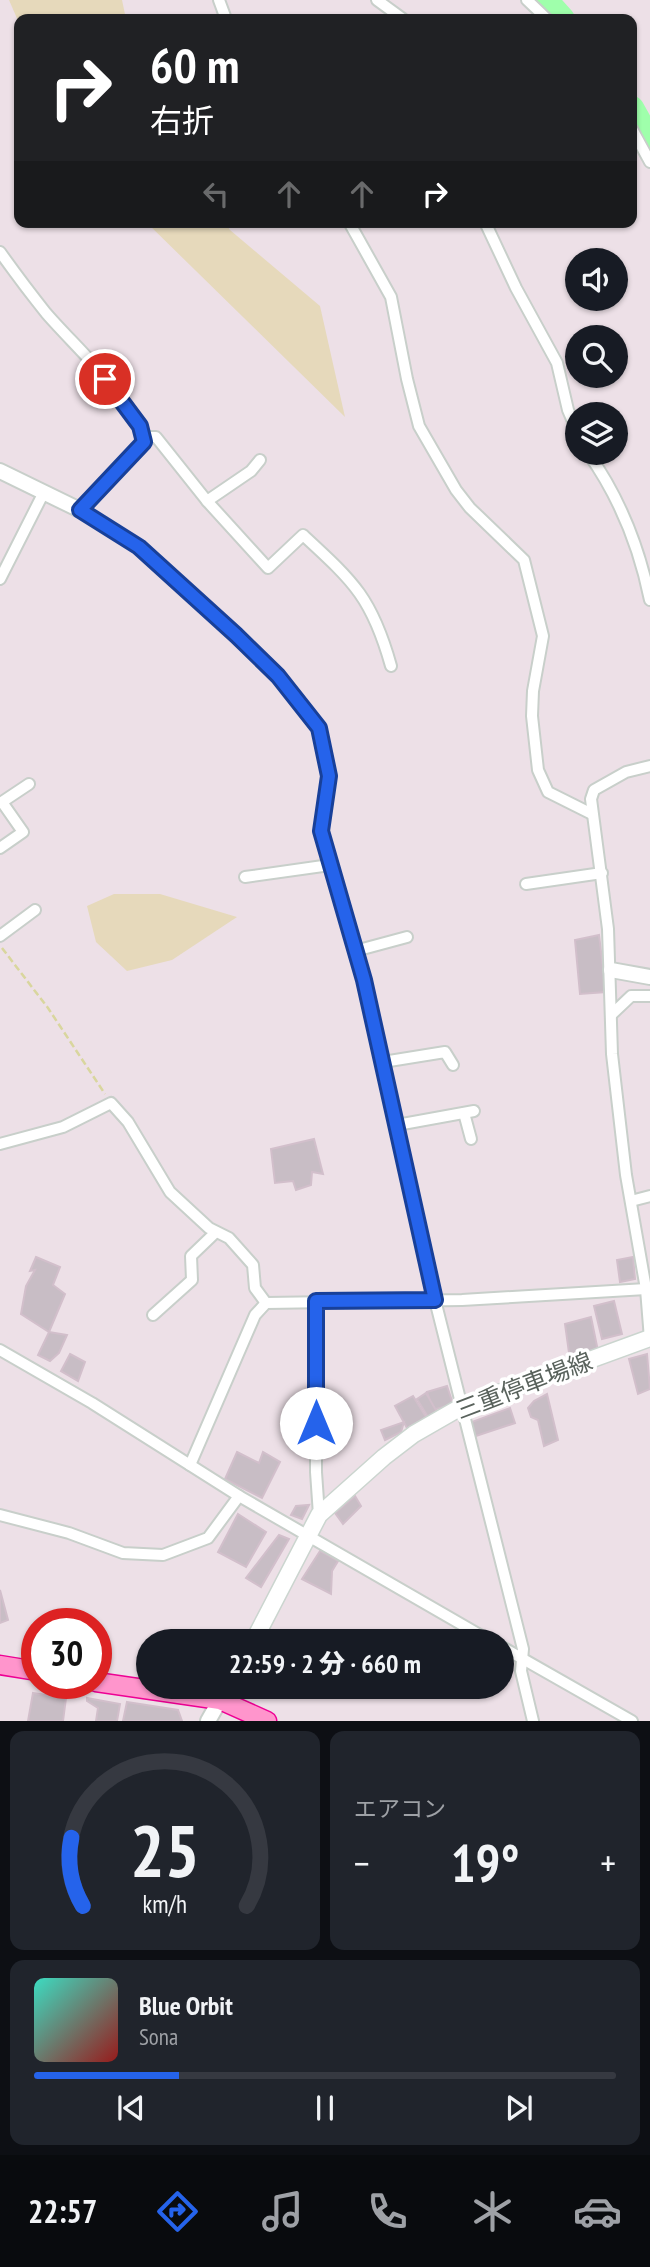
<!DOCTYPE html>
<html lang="ja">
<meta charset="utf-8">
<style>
:root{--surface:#171b24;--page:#20242c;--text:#f1f3f6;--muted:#9ea1a6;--line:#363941;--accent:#2563eb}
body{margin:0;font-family:"PT Sans Narrow","Noto Sans JP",sans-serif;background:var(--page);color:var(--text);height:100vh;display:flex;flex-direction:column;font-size:26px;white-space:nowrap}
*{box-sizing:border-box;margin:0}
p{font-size:23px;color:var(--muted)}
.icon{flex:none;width:38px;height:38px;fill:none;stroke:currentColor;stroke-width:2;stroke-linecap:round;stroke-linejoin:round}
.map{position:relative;height:1721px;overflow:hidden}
.panel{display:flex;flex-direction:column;gap:10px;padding:10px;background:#0d0f14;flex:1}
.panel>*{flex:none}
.guide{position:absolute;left:14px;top:14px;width:623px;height:214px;border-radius:14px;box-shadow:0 2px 5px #0004;background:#202124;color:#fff;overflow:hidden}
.tools{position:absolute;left:565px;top:248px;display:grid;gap:14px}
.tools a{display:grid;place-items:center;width:63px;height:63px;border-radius:50%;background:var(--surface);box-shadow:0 2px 5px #0004;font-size:35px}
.speed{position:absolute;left:21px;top:1608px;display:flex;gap:14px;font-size:35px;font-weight:700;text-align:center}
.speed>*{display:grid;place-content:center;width:91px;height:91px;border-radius:50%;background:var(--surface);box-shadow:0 2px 5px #0004;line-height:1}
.speed .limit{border:10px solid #d22;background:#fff;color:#111}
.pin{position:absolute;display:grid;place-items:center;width:60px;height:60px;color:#fff;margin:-30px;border:4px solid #fff;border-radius:50%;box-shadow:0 2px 7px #0007}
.me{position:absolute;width:77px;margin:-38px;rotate:0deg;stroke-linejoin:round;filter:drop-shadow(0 0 5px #0008)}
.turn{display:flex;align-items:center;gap:24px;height:147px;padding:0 21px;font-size:32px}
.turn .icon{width:91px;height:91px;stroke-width:2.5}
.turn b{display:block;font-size:49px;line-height:60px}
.lanes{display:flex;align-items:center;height:66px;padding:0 21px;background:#0003;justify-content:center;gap:35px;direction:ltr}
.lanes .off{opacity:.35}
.big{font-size:52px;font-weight:800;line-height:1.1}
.panel .tile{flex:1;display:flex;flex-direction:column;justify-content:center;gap:10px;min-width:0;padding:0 24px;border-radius:14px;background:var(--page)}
.panel .dial{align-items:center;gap:0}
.dial svg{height:182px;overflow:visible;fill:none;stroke:var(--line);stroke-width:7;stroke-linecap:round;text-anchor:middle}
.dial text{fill:var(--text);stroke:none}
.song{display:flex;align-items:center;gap:21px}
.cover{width:84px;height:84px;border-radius:10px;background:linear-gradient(135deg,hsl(170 70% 55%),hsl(0 70% 35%))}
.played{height:7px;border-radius:4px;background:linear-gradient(90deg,var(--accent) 25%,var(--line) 25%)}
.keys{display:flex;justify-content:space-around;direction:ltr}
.heat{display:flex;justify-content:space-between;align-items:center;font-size:38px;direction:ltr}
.panel .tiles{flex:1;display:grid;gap:10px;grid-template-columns:1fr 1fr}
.tile:last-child{grid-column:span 2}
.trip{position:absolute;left:136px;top:1629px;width:378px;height:70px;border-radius:35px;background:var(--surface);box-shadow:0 2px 5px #0004;font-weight:800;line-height:70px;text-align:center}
.tabs{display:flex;height:112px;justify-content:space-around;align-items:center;background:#090b0e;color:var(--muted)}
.tabs .icon{width:49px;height:49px}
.tabs .selected{color:var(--accent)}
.tabs b{font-size:32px;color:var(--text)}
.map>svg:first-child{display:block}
.green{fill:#e6d9bb}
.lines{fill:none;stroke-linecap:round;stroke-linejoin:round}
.river{stroke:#9fffab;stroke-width:24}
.building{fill:#c8bdc5;stroke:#d2bfcb;stroke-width:2}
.minor-casing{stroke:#c8cfca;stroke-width:14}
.tertiary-casing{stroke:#c8cfca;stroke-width:18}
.secondary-casing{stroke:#cbd5cf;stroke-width:19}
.trunk-casing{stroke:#ee0094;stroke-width:21}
.path{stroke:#d9d69e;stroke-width:2.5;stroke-dasharray:7 3.5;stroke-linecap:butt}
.minor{stroke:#fff;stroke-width:10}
.tertiary{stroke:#fff;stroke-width:14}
.secondary{stroke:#fff;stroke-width:16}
.trunk{stroke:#ff95cc;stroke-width:18}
.route-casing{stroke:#184099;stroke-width:18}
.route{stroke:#2563eb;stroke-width:12}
.labels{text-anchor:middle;stroke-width:7;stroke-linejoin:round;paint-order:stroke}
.street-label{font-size:24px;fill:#59625c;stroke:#fff}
</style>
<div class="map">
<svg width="650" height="1721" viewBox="0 0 650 1721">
<rect width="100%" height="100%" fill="#ede0e7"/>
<g class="green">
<polygon points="9,0 122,0 126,19 19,19 19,23"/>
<polygon points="146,222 225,222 230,230 320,306 345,417"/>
<polygon points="114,894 160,894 237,917 172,960 127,971 96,942 87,906"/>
</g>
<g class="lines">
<g class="river">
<polyline points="546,0 563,19"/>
<polyline points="632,108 650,140"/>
</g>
</g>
<g class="building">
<polygon points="599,935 606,992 580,994 575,940"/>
<polygon points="314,1139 323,1174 312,1172 311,1185 296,1190 293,1181 275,1183 271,1149"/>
<polygon points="36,1257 60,1267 53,1285 65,1294 49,1332 21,1314 26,1286 35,1270 30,1271"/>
<polygon points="633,1257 635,1279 620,1282 617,1260"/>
<polygon points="614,1301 622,1334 602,1339 594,1306"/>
<polygon points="591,1317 598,1351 570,1360 565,1324"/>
<polygon points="49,1332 67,1335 59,1353 50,1361 38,1355"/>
<polygon points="70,1354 85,1362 78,1381 61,1371"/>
<polygon points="647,1354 650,1389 638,1394 629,1359"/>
<polygon points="447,1386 453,1404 433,1410 427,1392"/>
<polygon points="426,1393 437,1412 428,1417 417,1399"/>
<polygon points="547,1394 558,1440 544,1446 538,1420 531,1417 528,1408 534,1401"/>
<polygon points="413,1396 426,1417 407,1428 395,1406"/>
<polygon points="510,1408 515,1423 473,1437 469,1423"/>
<polygon points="404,1422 401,1432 385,1440 381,1430"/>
<polygon points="237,1452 259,1463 263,1452 280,1462 262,1498 225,1479"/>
<polygon points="355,1496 361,1506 343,1524 335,1513"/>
<polygon points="309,1505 302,1519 291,1515 296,1506"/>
<polygon points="238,1514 266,1532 246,1567 218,1552"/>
<polygon points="279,1535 289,1539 261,1587 246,1578"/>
<polygon points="320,1551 338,1561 332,1571 331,1594 302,1579"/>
<polygon points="0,1590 8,1620 0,1623"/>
<polygon points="33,1693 66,1698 63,1721 28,1721"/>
<polygon points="87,1698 120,1704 117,1721 96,1721 98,1708 87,1701"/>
<polygon points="127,1702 178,1710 182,1721 123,1721"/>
</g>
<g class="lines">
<defs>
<g id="minor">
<polyline points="219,0 226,19"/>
<polyline points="377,0 403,19"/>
<polyline points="527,0 547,19"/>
<polyline points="632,129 650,162"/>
<polyline points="349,222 391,297 407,379 419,426 456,490 470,508 524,560 543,636 533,691 532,716 538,770 548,792 592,814"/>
<polyline points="485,222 516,288 557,363 568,410 578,433"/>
<path d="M0,252C15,273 30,293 46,313C77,349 132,396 144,442L80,510L139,547L236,635L278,676L319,728L329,776L322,831L364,980L435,1300L523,1649L521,1671L533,1721"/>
<path d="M143,437H156L207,501L268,568L303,535C354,582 372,598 391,666"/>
<path d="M588,453C620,498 639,546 650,600"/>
<polyline points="207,501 251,471 260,460"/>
<polyline points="0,579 44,492"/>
<polyline points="650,766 626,772 594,790 591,799 608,929 612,1054 626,1175 646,1289 650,1339"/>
<polyline points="0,848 23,832 2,802 29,784"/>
<polyline points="245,877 330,865"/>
<polyline points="526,884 602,873"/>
<polyline points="0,936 35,910"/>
<polyline points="355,951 407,937"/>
<polyline points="611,1015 631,996 650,996"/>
<polyline points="383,1062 445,1052 453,1065"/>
<polyline points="464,1113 471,1139"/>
<polyline points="397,1125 474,1111"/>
<polyline points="0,1144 63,1127 111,1103 128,1122 170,1192 209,1228 229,1238 253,1265 255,1288 266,1303"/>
<polyline points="631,1201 650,1196"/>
<polyline points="316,1301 316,1472 319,1515"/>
<polyline points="153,1315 192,1280 191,1256 216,1232"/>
<polyline points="0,1350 92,1403 239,1496 492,1642"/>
<polyline points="190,1465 255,1315 266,1303 462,1300 646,1289"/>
<polyline points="0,1515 69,1533 123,1553 163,1555 208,1538 239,1496"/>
<polyline points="502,1647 632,1721"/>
</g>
<g id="tertiary">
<polyline points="0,471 80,510"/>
<polyline points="611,970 650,977"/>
<polyline points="208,1721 220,1700"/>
</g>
<polyline id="secondary" points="253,1642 319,1515 384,1457 414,1434 461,1407 650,1338"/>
<g id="trunk">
<polyline points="0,1665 37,1671"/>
<polyline points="96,1682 220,1700 267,1721"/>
</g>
</defs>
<use href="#minor" class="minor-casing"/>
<use href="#tertiary" class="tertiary-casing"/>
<use href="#secondary" class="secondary-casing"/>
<use href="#trunk" class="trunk-casing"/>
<polyline class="path" points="2,948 48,1008 105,1094"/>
<use href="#minor" class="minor"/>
<use href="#tertiary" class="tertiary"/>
<use href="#secondary" class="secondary"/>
<use href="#trunk" class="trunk"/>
</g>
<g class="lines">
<defs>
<polyline id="route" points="105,379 140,426 144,442 80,510 139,547 236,635 278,676 319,728 329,776 321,831 364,980 435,1300 316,1301 316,1423"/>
</defs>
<use href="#route" class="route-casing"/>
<use href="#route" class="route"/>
</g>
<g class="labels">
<g class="street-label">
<text transform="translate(524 1386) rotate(-21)" y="8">三重停車場線</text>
</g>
</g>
</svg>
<div class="tools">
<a><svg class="icon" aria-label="sound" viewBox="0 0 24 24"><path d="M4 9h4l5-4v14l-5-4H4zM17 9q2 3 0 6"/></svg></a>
<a><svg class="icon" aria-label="search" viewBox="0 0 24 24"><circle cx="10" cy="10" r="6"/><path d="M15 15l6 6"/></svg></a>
<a><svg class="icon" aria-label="layers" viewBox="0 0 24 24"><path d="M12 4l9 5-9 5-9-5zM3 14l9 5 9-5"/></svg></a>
</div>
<div class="speed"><div class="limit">30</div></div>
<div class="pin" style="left:105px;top:379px;background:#d93025"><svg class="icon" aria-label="arrive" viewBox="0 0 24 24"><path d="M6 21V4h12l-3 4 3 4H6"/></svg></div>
<svg class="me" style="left:316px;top:1423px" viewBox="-20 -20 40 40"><circle r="19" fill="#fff"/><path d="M0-13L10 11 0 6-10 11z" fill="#2563eb"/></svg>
<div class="trip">22:59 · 2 分 · 660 m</div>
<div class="guide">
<div class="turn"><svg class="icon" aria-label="right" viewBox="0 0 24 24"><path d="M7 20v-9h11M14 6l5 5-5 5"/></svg><div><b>60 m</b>右折</div></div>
<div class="lanes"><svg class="icon off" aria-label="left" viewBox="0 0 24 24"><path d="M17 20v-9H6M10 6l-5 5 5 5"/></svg><svg class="icon off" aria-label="ahead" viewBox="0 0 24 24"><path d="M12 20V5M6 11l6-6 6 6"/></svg><svg class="icon off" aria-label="ahead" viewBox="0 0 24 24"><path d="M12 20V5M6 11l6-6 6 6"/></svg><svg class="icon" aria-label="right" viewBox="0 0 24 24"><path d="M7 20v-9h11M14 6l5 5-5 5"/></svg></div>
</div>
</div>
<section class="panel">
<div class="tiles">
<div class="tile dial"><svg viewBox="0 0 100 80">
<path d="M14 69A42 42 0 1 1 86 69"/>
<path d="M14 69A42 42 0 0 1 9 39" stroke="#2563eb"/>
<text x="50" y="56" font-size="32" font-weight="700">25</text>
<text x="50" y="72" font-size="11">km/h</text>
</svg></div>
<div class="tile"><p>エアコン</p>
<div class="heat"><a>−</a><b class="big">19°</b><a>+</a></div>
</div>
<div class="tile">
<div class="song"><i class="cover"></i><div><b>Blue Orbit</b><p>Sona</p></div></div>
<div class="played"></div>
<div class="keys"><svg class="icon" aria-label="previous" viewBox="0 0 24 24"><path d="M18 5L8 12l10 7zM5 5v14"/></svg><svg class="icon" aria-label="pause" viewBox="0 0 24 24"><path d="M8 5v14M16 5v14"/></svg><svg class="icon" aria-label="next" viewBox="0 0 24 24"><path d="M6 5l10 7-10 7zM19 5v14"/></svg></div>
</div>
</div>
</section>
<nav class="tabs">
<b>22:57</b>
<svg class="icon selected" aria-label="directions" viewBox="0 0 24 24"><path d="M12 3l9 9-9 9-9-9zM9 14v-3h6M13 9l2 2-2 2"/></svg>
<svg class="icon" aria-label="music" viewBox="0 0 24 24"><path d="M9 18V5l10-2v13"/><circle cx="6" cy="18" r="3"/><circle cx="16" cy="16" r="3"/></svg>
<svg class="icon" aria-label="phone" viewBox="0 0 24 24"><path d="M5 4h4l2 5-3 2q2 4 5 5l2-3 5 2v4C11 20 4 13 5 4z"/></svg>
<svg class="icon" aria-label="climate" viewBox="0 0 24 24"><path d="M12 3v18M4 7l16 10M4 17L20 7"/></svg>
<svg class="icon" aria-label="car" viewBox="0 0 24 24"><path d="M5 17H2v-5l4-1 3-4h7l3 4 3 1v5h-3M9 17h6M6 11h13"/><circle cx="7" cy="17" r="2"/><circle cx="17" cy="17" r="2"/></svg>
</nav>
